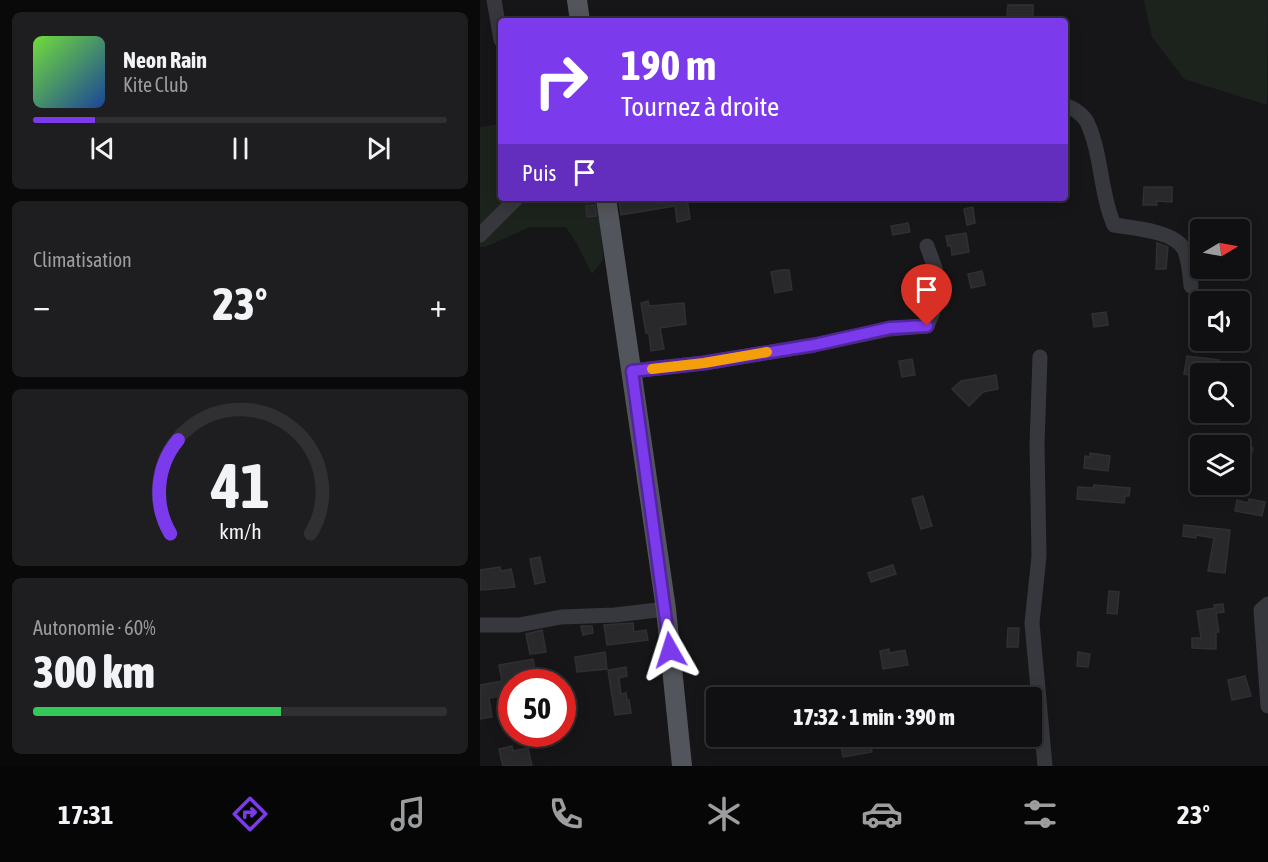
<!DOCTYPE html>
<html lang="fr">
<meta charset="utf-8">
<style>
:root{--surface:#101012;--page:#1e1e20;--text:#f1f3f6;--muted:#9c9d9f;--line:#303032;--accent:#7c3aed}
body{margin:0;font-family:"Asap Condensed",sans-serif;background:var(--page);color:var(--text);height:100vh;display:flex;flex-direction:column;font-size:22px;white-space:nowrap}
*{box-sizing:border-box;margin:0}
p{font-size:20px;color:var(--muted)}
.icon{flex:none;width:33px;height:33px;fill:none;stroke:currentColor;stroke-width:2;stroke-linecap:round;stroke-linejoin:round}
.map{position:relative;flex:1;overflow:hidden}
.side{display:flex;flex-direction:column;gap:12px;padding:12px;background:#09090a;width:480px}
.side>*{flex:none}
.hud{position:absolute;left:18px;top:18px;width:570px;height:183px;border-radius:6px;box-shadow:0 3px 15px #0003,0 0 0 2px var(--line);background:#7c3aed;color:#fff;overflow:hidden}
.needle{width:39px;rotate:80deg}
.fabs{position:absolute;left:710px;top:219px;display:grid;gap:12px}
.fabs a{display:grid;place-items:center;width:60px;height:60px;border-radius:6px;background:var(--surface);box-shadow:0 3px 15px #0003,0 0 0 2px var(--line);font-size:30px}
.speed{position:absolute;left:18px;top:669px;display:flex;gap:12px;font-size:30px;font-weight:700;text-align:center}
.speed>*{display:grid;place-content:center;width:78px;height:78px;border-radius:50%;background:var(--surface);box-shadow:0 3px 15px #0003,0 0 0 2px var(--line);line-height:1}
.speed .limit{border:9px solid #d22;background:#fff;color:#111}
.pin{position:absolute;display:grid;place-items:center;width:51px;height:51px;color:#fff;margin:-62px -26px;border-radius:50% 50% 50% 0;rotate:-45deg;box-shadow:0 0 6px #0007}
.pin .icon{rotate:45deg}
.me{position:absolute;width:66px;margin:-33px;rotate:354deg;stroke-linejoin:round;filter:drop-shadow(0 0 4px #0008)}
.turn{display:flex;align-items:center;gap:21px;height:126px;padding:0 24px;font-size:27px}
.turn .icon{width:78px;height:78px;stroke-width:2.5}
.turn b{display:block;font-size:42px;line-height:51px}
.then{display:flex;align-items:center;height:57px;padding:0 24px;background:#0003;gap:12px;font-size:22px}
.big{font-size:45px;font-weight:800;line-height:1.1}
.side .widget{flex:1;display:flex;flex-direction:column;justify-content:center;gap:9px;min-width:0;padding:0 21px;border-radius:9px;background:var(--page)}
.side .dial{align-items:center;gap:0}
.dial svg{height:156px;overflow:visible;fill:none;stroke:var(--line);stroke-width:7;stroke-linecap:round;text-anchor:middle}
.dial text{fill:var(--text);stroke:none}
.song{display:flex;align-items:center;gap:18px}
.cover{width:72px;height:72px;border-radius:9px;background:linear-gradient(135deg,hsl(100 70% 55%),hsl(220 70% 35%))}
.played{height:6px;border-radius:3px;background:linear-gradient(90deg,var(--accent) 15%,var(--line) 15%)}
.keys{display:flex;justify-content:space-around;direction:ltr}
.heat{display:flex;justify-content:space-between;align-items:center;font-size:33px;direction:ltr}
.charge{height:9px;border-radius:4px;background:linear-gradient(90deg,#34c759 60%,var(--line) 0)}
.trip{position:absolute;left:226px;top:687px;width:336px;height:60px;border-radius:6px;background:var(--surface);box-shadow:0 3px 15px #0003,0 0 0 2px var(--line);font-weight:800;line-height:60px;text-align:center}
.dock{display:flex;height:96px;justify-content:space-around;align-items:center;background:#060607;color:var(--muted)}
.dock .icon{width:42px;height:42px}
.dock .active{color:var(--accent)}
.dock b{font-size:27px;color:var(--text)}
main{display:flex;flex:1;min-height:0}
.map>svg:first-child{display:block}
.green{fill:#1c231d}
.building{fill:#29292c;stroke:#303034;stroke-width:1.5}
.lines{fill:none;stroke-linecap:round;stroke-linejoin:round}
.minor{stroke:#37383d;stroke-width:15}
.major{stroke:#53555c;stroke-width:20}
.route-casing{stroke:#51269a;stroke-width:15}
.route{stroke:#7c3aed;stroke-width:10}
.slow{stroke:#f59e0b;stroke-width:10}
</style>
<main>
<section class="side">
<div class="widget">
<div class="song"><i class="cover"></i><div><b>Neon Rain</b><p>Kite Club</p></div></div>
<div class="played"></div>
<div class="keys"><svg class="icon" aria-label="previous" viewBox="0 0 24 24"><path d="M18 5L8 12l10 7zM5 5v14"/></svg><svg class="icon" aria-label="pause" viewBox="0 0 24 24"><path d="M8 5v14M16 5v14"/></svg><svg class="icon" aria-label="next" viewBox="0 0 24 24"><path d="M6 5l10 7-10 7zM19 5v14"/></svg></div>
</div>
<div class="widget"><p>Climatisation</p>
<div class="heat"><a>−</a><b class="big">23°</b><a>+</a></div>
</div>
<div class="widget dial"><svg viewBox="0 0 100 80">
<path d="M14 69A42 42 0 1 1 86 69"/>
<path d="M14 69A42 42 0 0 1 18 21" stroke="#7c3aed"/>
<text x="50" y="56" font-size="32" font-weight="700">41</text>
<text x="50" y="72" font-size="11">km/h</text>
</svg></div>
<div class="widget"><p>Autonomie · 60%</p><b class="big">300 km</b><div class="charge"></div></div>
</section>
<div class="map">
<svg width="788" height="766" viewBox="0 0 788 766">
<rect width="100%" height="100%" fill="#161618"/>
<g class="green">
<polygon points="664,0 788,0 787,105 704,79 672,37"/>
<polygon points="21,124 21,198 119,198 122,213 123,260 112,274 98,246 86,227 50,227 5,247 0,247 0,127"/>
</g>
<g class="building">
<polygon points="528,5 553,5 553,15 527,15"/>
<polygon points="664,187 692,187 692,202 676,201 677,205 663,205"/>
<polygon points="155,198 207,198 210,219 197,222 195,206 141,215 139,202"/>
<polygon points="115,205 116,216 107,217 106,206"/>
<polygon points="493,207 495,223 487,225 484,209"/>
<polygon points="428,223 430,232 413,235 411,226"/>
<polygon points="486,233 489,252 472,255 471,246 468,246 466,236"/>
<polygon points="677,243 688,247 686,269 676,269"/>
<polygon points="301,270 309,270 312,290 295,293 291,272"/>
<polygon points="502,271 505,285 491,288 488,274"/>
<polygon points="168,301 169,306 204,303 206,324 180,328 184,349 171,351 169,333 166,333 161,303"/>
<polygon points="626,312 628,325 614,327 612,314"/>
<polygon points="707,356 739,360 737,370 717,367 718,376 704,374"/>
<polygon points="432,359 435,375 422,377 419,361"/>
<polygon points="516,375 518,389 503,392 489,406 472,389 481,381"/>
<polygon points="727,435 749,438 762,436 763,440 765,441 765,446 761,446 773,448 770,459 759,457 759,446 726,446"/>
<polygon points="610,453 630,456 628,471 604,468 605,456 610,457"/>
<polygon points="614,485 650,488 649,496 645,496 644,503 597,499 598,487 613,488"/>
<polygon points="443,496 452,526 441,529 432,499"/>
<polygon points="769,499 785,502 782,516 755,511 757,500 768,503"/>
<polygon points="704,525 750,530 745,573 728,571 734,538 716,535 716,538 703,536"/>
<polygon points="60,557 65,582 55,584 50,559"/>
<polygon points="413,565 416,574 391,582 388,573"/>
<polygon points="20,567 21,571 31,569 35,587 0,590 0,570"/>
<polygon points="629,591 639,592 637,614 627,613"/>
<polygon points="743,604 744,612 736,613 739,632 736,632 736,649 712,648 712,638 721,638 717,611 735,608 734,605"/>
<polygon points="153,623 154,632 166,630 168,640 127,645 124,625"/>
<polygon points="101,626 112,626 113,633 103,635"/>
<polygon points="528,628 539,628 538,647 527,647"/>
<polygon points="62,630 66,652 50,654 46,634"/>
<polygon points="409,649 409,653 425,650 428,665 403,669 400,651"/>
<polygon points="125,652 127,669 97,672 95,657"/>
<polygon points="598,652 610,654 608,667 597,666"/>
<polygon points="53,659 56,676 38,678 39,682 32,682 32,694 9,698 12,717 0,719 0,685 22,681 19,665"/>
<polygon points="146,667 147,676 139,678 141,694 146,693 147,700 149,700 151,713 135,715 128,670"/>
<polygon points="765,676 771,696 752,700 748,680"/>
<polygon points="389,736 392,752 363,757 360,741"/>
<polygon points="32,746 33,751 48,748 52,766 23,766 19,749"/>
</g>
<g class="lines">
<g class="minor">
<polyline points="14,0 21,40"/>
<path d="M585,106C593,107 603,115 607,122C622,154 620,193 634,225C653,228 694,231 704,249C709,260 710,274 711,286"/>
<polyline points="0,235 37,198"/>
<polyline points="560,357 557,445 559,556 552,623 565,766"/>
<path d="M152,371L224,363L334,345L410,329L447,326C464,287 461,285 447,246"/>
<polyline points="788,604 781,610 788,706"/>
<polyline points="0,625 39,625 81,617 135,615 186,609"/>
</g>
<g class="major">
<polyline points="97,0 100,21"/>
<polyline points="126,198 186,609 202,766"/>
</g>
</g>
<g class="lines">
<defs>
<polyline id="route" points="190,650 152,371 224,363 334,345 410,328 447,326"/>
</defs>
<use href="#route" class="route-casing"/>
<use href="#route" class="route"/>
<polyline class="slow" points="172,369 224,363 287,352"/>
</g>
</svg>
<div class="fabs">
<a><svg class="needle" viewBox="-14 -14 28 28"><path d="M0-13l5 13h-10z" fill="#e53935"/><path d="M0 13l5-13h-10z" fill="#9c9d9f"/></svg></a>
<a><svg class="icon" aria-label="sound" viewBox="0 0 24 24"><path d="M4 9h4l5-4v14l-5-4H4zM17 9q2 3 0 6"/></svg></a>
<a><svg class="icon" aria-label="search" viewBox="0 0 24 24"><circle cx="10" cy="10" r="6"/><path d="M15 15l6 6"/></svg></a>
<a><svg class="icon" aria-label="layers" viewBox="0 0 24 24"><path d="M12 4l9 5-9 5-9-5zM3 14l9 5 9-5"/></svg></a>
</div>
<div class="speed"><div class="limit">50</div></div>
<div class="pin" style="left:447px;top:326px;background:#d93025"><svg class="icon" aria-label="arrive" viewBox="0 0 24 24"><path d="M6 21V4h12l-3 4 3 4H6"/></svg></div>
<svg class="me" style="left:190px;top:650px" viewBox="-20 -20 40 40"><path d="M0-17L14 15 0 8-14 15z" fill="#7c3aed" stroke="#fff" stroke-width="4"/></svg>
<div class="trip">17:32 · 1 min · 390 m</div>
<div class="hud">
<div class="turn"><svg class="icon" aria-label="right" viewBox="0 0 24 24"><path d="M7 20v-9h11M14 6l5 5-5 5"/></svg><div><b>190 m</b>Tournez à droite</div></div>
<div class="then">Puis<svg class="icon" aria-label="arrive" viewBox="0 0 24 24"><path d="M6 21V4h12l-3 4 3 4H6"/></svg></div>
</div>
</div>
</main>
<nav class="dock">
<b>17:31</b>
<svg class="icon active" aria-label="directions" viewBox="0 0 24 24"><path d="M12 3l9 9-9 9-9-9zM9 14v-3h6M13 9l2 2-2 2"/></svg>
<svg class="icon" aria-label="music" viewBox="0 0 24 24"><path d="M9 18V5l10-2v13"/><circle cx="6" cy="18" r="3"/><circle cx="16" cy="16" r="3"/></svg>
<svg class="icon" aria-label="phone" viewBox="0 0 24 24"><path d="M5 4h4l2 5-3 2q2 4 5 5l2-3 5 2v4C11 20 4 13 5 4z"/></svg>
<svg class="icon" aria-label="climate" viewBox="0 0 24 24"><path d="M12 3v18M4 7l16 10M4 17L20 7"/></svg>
<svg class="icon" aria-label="car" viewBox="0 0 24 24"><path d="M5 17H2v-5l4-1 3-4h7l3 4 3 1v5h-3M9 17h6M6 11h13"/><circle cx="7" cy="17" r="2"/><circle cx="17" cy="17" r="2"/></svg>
<svg class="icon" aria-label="filters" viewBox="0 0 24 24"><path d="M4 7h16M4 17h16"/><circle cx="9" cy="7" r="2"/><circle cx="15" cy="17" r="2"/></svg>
<b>23°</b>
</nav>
